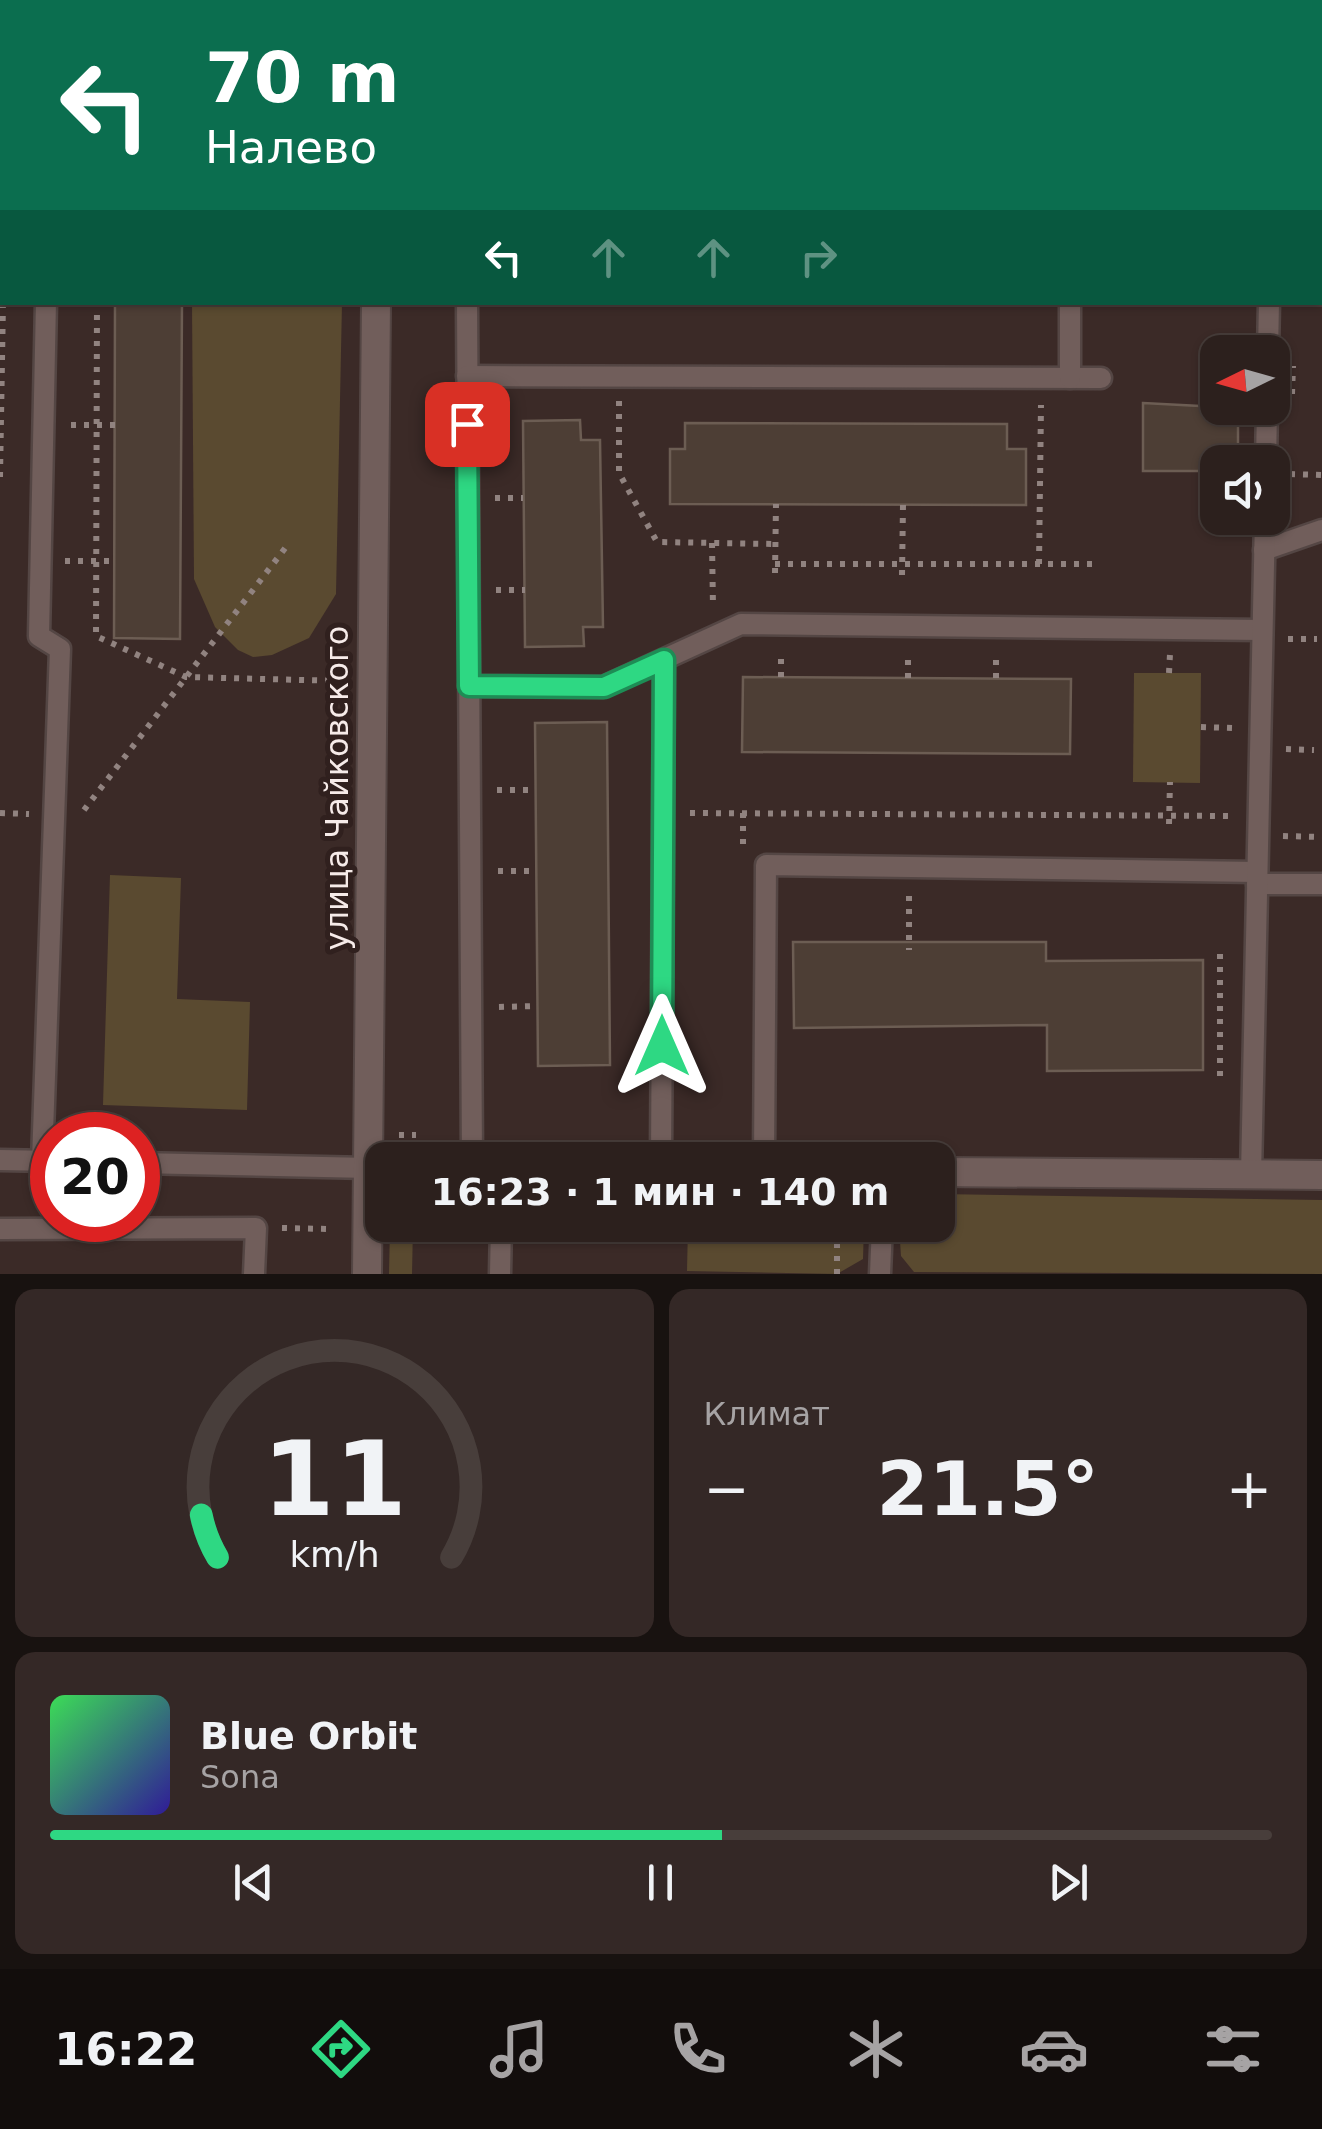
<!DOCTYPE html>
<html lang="ru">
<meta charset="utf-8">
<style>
:root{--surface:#2c201d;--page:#342826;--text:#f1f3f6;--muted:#a6a3a4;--line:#483e3b;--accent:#2ed883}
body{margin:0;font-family:"DejaVu Sans",sans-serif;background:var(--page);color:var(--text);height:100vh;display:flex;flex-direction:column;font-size:38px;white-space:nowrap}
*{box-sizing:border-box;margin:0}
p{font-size:32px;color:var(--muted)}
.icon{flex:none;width:55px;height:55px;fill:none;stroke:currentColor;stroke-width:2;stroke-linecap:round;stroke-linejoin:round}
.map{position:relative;height:1274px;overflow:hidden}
.sheet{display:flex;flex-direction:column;gap:15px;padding:15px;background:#181210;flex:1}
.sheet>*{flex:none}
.hud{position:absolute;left:0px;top:0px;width:1322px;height:305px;box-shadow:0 2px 8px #0004,0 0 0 2px var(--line);background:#0b6e4f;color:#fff;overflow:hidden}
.needle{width:65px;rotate:265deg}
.controls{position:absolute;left:1200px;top:335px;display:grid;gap:20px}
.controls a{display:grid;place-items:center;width:90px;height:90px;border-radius:20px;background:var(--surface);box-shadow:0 2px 8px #0004,0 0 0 2px var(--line);font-size:50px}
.speed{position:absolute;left:30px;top:1112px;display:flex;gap:20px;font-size:50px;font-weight:700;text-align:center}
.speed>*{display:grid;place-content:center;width:130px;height:130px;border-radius:50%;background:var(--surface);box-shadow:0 2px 8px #0004,0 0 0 2px var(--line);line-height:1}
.speed .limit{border:15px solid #d22;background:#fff;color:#111}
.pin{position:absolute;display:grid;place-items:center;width:85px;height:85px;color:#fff;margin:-42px;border-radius:20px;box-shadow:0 5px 15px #0006}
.me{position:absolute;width:110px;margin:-55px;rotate:0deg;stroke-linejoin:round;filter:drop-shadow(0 0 8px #0008)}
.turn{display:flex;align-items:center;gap:35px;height:210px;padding:0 40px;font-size:45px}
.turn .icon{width:130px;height:130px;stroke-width:2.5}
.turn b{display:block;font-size:70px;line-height:85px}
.lanes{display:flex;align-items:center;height:95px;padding:0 40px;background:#0003;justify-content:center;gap:50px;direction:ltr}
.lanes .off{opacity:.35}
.big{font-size:75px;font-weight:700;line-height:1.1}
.sheet .tile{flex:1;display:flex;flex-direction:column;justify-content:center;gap:15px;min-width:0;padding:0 35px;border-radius:20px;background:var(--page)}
.sheet .dial{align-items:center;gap:0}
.dial svg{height:260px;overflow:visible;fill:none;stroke:var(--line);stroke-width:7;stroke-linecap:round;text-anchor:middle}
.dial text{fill:var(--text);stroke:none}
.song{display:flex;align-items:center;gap:30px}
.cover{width:120px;height:120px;border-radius:15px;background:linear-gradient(135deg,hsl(130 70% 55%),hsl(250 70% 35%))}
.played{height:10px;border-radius:5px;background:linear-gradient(90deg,var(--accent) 55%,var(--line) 55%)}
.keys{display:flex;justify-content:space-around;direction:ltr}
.heat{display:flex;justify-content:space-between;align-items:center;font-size:55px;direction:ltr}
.sheet .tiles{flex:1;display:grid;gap:15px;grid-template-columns:1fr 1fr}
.tile:last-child{grid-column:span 2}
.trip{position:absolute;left:365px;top:1142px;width:590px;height:100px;border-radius:20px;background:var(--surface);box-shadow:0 2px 8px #0004,0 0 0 2px var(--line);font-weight:700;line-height:100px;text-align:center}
.tab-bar{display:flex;height:160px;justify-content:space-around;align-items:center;background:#120d0c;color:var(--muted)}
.tab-bar .icon{width:70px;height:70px}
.tab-bar .selected{color:var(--accent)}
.tab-bar b{font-size:45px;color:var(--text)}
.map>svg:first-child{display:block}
.green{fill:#5a4a30}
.building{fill:#4d3e35;stroke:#6c5d53;stroke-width:2.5}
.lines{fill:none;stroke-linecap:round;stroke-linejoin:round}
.service-casing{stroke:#544644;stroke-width:25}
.minor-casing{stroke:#544644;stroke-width:32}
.path{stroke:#918380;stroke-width:6;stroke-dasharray:5 8;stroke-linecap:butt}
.service{stroke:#715e5b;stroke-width:20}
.minor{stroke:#715e5b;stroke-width:28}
.route-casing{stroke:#1e8c55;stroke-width:25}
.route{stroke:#2ed883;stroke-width:18}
.labels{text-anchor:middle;stroke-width:10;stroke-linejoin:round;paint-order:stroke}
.street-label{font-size:32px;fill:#f6ebe9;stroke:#30201e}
</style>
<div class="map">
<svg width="1322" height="1274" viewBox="0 0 1322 1274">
<rect width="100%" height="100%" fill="#3b2a27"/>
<g class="green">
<polygon points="183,0 339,0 340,2 181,2"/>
<rect x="1320" y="44" width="2" height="221"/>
<polygon points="192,303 342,303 336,594 309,638 272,655 253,657 238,650 215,627 194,579"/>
<polygon points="1134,673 1201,673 1200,783 1133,782"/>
<polygon points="110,875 181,878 177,999 250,1002 247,1110 103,1105"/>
<polygon points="938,1194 1322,1200 1322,1274 914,1272 901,1256 899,1226 938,1225"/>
<polygon points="688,1225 864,1225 863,1259 837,1274 687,1271"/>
<polygon points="390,1226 413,1226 412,1274 389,1274"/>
</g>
<g class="building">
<polygon points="115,302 182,302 180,639 114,638"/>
<polygon points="1143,403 1238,408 1238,462 1218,462 1218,471 1143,471"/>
<polygon points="580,420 581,440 600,440 603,627 583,627 584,646 525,647 523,421"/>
<polygon points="685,423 1007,424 1007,449 1026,449 1026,505 670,504 670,449 685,449"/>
<polygon points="743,677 1071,679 1070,754 742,752"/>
<polygon points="607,722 610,1065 538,1066 535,723"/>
<polygon points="793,942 1046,942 1046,961 1203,960 1203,1070 1047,1071 1047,1025 794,1028"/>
</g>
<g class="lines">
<defs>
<g id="service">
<polyline points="53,2 53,0"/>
<polyline points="1320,283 1322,283"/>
<polyline points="467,302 472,1160"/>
<polyline points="1268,352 1269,302"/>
<polyline points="467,376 1101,378"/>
<polyline points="1070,378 1070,302"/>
<polyline points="1266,462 1267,408"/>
<polyline points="1264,550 1322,530"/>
<polyline points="469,686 603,687 741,624 1262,630"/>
<polyline points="1257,884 1322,884"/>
<polyline points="0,1160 52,1161"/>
<polyline points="661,1160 664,660"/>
<polyline points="764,1160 766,865 1257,872"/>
<polyline points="42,1161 60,649 39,636 46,302"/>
<polyline points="138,1163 369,1168"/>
<polyline points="1251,1175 1265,518"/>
<polyline points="0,1229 256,1228 254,1274"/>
<polyline points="500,1274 501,1225"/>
<polyline points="880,1274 882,1225"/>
</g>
<g id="minor">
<polyline points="379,2 379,0"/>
<polyline points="1320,20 1322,20"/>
<polyline points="938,1172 1322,1175"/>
<polyline points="367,1274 376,302"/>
</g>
</defs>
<use href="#service" class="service-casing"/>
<use href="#minor" class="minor-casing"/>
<g class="path">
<polyline points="173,2 175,0"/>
<polyline points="0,149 2,153"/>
<polyline points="0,158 2,158"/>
<polyline points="97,302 96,636 186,677 343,681"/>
<polyline points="1292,394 1293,366"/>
<polyline points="619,401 619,473 657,542 775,544"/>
<polyline points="71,425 115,425"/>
<polyline points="1290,474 1322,475"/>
<polyline points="0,477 3,302"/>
<polyline points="495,498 523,498"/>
<polyline points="712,543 713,607"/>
<polyline points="65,561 114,561"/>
<polyline points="775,564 1092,564"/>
<polyline points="1039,564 1041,405"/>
<polyline points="775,573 776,504"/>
<polyline points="902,575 903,505"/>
<polyline points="496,590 525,590"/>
<polyline points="1288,639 1317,639"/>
<polyline points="1169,673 1170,654"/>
<polyline points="781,677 781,653"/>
<polyline points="908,678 908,654"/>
<polyline points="996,678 996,654"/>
<polyline points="1201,727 1234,728"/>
<polyline points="1286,749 1314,750"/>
<polyline points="497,790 536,790"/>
<polyline points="84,810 286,547"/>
<polyline points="0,813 29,814"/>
<polyline points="690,813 1232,816"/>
<polyline points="743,813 743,849"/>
<polyline points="1169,824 1170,782"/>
<polyline points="1283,836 1322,837"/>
<polyline points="498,871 536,871"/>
<polyline points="909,896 909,950"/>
<polyline points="499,1007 538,1006"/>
<polyline points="1220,1076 1220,954"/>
<polyline points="399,1135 416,1135"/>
<polyline points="282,1228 330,1229"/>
<polyline points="837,1274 837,1225"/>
</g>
<use href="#service" class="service"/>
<use href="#minor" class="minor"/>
</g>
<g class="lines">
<defs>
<polyline id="route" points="467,424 469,686 604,687 664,660 662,1046"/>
</defs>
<use href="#route" class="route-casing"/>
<use href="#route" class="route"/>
</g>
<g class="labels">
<g class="street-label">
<text transform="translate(337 788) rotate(-90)" y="11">улица Чайковского</text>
</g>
</g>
</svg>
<div class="controls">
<a><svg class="needle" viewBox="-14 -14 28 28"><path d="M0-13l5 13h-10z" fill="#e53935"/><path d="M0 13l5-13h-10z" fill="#a6a3a4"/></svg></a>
<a><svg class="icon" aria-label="sound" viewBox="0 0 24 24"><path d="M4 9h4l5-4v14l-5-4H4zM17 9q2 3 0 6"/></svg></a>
</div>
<div class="speed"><div class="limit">20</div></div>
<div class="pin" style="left:467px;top:424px;background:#d93025"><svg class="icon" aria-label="arrive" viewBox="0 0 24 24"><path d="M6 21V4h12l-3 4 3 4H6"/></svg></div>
<svg class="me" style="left:662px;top:1046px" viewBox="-20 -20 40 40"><path d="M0-17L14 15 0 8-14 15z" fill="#2ed883" stroke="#fff" stroke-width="4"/></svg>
<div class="trip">16:23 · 1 мин · 140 m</div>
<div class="hud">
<div class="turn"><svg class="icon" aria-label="left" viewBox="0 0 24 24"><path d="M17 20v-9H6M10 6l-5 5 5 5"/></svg><div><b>70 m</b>Налево</div></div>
<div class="lanes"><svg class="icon" aria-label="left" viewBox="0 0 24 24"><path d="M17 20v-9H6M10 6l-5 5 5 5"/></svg><svg class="icon off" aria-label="ahead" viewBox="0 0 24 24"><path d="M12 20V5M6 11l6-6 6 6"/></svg><svg class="icon off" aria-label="ahead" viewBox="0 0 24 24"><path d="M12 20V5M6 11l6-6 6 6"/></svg><svg class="icon off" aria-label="right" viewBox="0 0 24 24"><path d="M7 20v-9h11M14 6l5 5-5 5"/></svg></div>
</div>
</div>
<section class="sheet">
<div class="tiles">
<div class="tile dial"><svg viewBox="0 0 100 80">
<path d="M14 69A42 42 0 1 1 86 69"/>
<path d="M14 69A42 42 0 0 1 9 56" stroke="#2ed883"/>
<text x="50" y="56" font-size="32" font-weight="700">11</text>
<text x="50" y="72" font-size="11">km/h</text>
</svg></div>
<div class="tile"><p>Климат</p>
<div class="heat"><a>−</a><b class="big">21.5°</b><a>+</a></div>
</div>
<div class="tile">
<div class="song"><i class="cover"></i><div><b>Blue Orbit</b><p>Sona</p></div></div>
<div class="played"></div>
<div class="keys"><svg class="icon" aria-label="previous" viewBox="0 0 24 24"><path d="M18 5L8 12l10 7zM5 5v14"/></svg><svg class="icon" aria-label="pause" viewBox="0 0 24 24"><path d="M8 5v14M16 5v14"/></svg><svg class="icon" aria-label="next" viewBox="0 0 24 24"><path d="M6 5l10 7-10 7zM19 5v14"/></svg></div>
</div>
</div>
</section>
<nav class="tab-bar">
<b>16:22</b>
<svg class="icon selected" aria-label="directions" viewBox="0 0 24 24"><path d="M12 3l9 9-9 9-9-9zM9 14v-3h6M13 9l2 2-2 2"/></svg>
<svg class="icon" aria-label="music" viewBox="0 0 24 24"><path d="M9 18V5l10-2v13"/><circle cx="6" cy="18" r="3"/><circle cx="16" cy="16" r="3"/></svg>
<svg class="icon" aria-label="phone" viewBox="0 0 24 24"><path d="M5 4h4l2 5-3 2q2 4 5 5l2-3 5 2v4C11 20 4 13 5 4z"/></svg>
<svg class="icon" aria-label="climate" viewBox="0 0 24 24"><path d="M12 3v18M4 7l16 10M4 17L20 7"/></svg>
<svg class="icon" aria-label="car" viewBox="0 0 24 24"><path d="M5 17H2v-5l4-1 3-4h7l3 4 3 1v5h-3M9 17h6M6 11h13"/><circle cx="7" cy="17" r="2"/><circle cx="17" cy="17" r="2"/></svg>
<svg class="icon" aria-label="filters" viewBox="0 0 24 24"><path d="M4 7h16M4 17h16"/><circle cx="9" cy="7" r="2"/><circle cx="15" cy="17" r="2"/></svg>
</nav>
